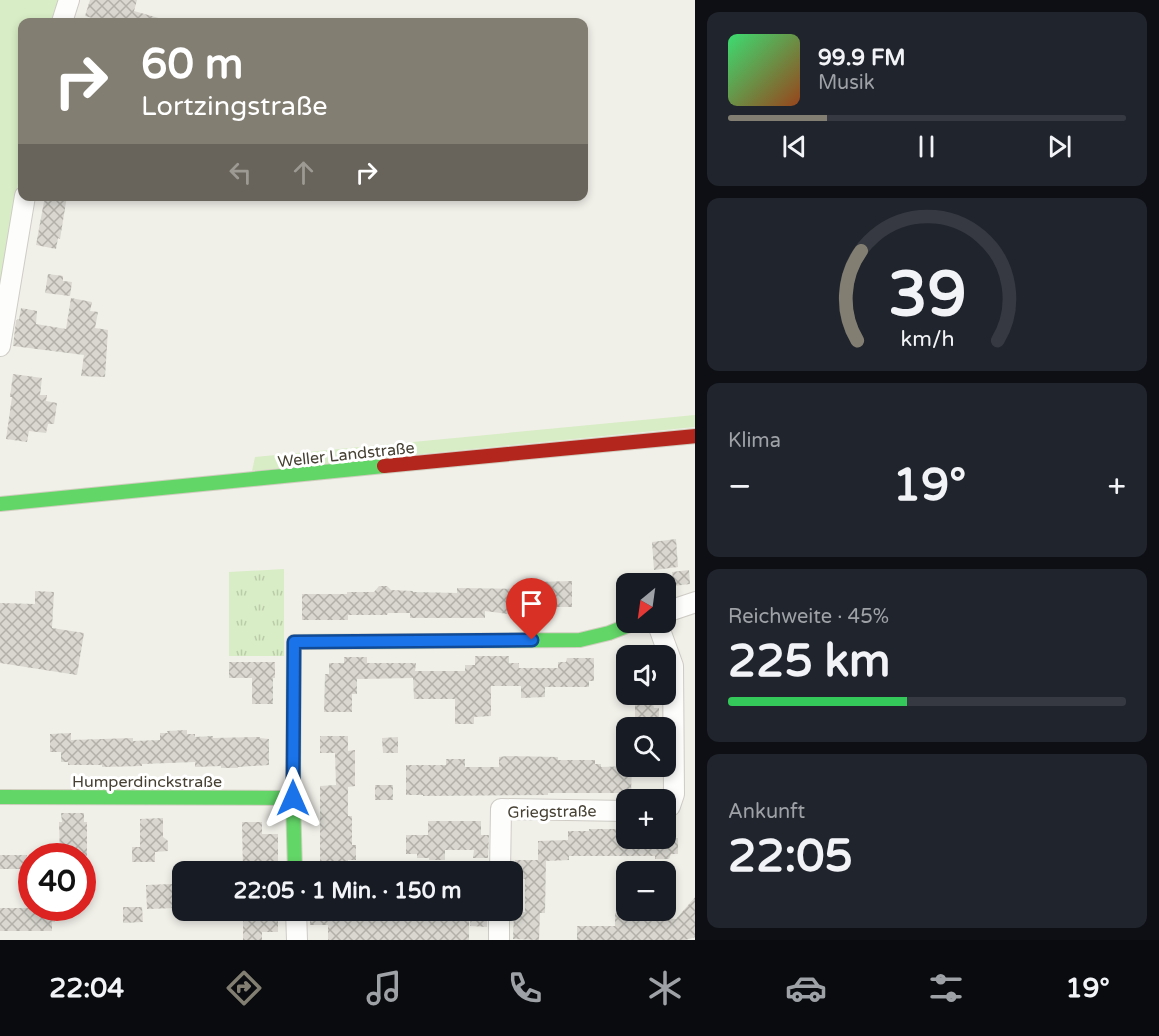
<!DOCTYPE html>
<html lang="de">
<meta charset="utf-8">
<style>
:root{--surface:#171b24;--page:#20242c;--text:#f1f3f6;--muted:#9ea1a6;--line:#363941;--accent:#827e72}
body{margin:0;font-family:"Varela Round",sans-serif;background:var(--page);color:var(--text);height:100vh;display:flex;flex-direction:column;font-size:22px;white-space:nowrap}
*{box-sizing:border-box;margin:0}
p{font-size:20px;color:var(--muted)}
.icon{flex:none;width:33px;height:33px;fill:none;stroke:currentColor;stroke-width:2;stroke-linecap:round;stroke-linejoin:round}
.map{position:relative;flex:1;overflow:hidden}
.sheet{display:flex;flex-direction:column;gap:12px;padding:12px;background:#0d0f14;width:464px}
.sheet>*{flex:none}
.banner{position:absolute;left:18px;top:18px;width:570px;height:183px;border-radius:12px;box-shadow:0 3px 9px #0003;background:#827e72;color:#fff;overflow:hidden}
.needle{width:39px;rotate:209deg}
.fabs{position:absolute;left:616px;top:573px;display:grid;gap:12px}
.fabs a{display:grid;place-items:center;width:60px;height:60px;border-radius:12px;background:var(--surface);box-shadow:0 3px 9px #0003;font-size:30px}
.speed{position:absolute;left:18px;top:843px;display:flex;gap:12px;font-size:30px;font-weight:700;text-align:center}
.speed>*{display:grid;place-content:center;width:78px;height:78px;border-radius:50%;background:var(--surface);box-shadow:0 3px 9px #0003;line-height:1}
.speed .limit{border:9px solid #d22;background:#fff;color:#111}
.pin{position:absolute;display:grid;place-items:center;width:51px;height:51px;color:#fff;margin:-62px -26px;border-radius:50% 50% 50% 0;rotate:-45deg;box-shadow:0 0 6px #0007}
.pin .icon{rotate:45deg}
.me{position:absolute;width:66px;margin:-33px;rotate:0deg;stroke-linejoin:round;filter:drop-shadow(0 0 4px #0008)}
.turn{display:flex;align-items:center;gap:21px;height:126px;padding:0 24px;font-size:27px}
.turn .icon{width:78px;height:78px;stroke-width:2.5}
.turn b{display:block;font-size:42px;line-height:51px}
.lanes{display:flex;align-items:center;height:57px;padding:0 24px;background:#0003;justify-content:center;gap:30px;direction:ltr}
.lanes .off{opacity:.35}
.big{font-size:45px;font-weight:700;line-height:1.1}
.sheet .card{flex:1;display:flex;flex-direction:column;justify-content:center;gap:9px;min-width:0;padding:0 21px;border-radius:12px;background:var(--page)}
.sheet .dial{align-items:center;gap:0}
.dial svg{height:156px;overflow:visible;fill:none;stroke:var(--line);stroke-width:7;stroke-linecap:round;text-anchor:middle}
.dial text{fill:var(--text);stroke:none}
.song{display:flex;align-items:center;gap:18px}
.cover{width:72px;height:72px;border-radius:9px;background:linear-gradient(135deg,hsl(140 70% 55%),hsl(20 70% 35%))}
.played{height:6px;border-radius:3px;background:linear-gradient(90deg,var(--accent) 25%,var(--line) 25%)}
.keys{display:flex;justify-content:space-around;direction:ltr}
.heat{display:flex;justify-content:space-between;align-items:center;font-size:33px;direction:ltr}
.charge{height:9px;border-radius:4px;background:linear-gradient(90deg,#34c759 45%,var(--line) 0)}
.trip{position:absolute;left:172px;top:861px;width:351px;height:60px;border-radius:12px;background:var(--surface);box-shadow:0 3px 9px #0003;font-weight:700;line-height:60px;text-align:center}
.menu{display:flex;height:96px;justify-content:space-around;align-items:center;background:#090b0e;color:var(--muted)}
.menu .icon{width:42px;height:42px}
.menu .on{color:var(--accent)}
.menu b{font-size:27px;color:var(--text)}
main{display:flex;flex:1;min-height:0}
.map>svg:first-child{display:block}
.grass{fill:#d8edc5}
.park{fill:url(#park-tufts)}
.building{fill:url(#building-cross-hatch)}
.lines{fill:none;stroke-linecap:round;stroke-linejoin:round}
.street-casing{stroke:#ceccc5;stroke-width:22}
.fast-casing{stroke:#d0cdbe;stroke-width:16}
.jam-casing{stroke:#d0cdbe;stroke-width:16}
.street{stroke:#fdfdfc;stroke-width:20}
.fast{stroke:#63d668;stroke-width:14}
.jam{stroke:#b3261e;stroke-width:14}
.route-casing{stroke:#114b97;stroke-width:15}
.route{stroke:#1a73e8;stroke-width:10}
.labels{text-anchor:middle;stroke-width:6;stroke-linejoin:round;paint-order:stroke}
.street-label{font-size:16px;fill:#464133;stroke:#fff}
</style>
<main>
<div class="map">
<svg width="696" height="940" viewBox="0 0 696 940">
<defs>
<pattern id="park-tufts" width="24" height="20" patternUnits="userSpaceOnUse" patternTransform="scale(1.5)"><rect width="24" height="20" fill="#d8edc5"/><path d="M3 7l-1-3M5 7V3M7 7l1-3M15 17l-1-3M17 17v-4M19 17l1-3" fill="none" stroke="#bca"/></pattern>
<pattern id="building-cross-hatch" width="8" height="8" patternUnits="userSpaceOnUse" patternTransform="scale(1.5)"><rect width="8" height="8" fill="#d9d7d0"/><path d="M0 0l8 8M0 8l8-8" fill="none" stroke="#b2b0a9"/></pattern>
</defs>
<rect width="100%" height="100%" fill="#f0efe8"/>
<g class="grass">
<polygon points="0,0 62,0 55,22 22,22 22,157 0,298"/>
<polygon points="695,415 695,427 252,471 255,457"/>
</g>
<polygon class="park" points="284,569 284,656 229,656 229,572"/>
<g class="building">
<polygon points="90,0 137,0 134,11 162,19 161,22 107,22 85,16"/>
<polygon points="45,196 67,196 60,239 58,238 56,249 36,245"/>
<polygon points="48,274 63,276 63,281 72,282 70,296 45,293"/>
<polygon points="71,298 92,302 90,311 98,312 95,328 108,330 105,377 81,376 84,355 13,346 16,321 18,319 19,320 21,308 37,311 36,324 66,329"/>
<polygon points="13,374 42,378 40,395 47,395 46,401 57,403 54,424 48,424 46,433 29,431 27,442 6,439 12,397 10,397"/>
<polygon points="676,539 678,567 654,570 652,542"/>
<polygon points="689,570 690,584 674,586 672,572"/>
<polygon points="572,581 572,607 538,607 538,618 485,611 485,618 410,618 410,613 388,613 387,615 348,615 348,620 302,620 302,594 347,594 347,592 374,592 379,586 387,586 391,590 413,591 413,592 457,593 457,588 537,589 537,582"/>
<polygon points="35,591 54,592 52,628 84,633 77,675 0,663 0,603 35,604"/>
<polygon points="475,656 509,656 509,663 519,663 519,668 558,668 558,662 566,662 567,658 594,658 594,681 589,681 589,687 545,687 545,697 521,698 521,686 491,686 491,716 474,717 474,724 455,724 455,699 414,699 413,678 357,679 357,694 352,694 352,712 324,712 325,674 329,674 329,663 344,663 344,657 367,657 367,663 416,663 415,671 465,671 465,665 475,665"/>
<polygon points="229,662 275,662 275,678 273,678 273,704 252,704 252,678 229,678"/>
<polygon points="651,697 654,708 659,708 659,728 635,728 635,702"/>
<polygon points="187,730 187,734 195,734 195,737 213,736 213,738 260,737 260,738 269,739 269,765 238,767 238,768 221,768 221,766 195,767 195,762 142,764 142,766 102,767 102,765 68,765 68,762 61,762 61,752 50,752 50,734 71,733 71,740 133,738 133,741 160,740 160,733 168,733 167,731"/>
<polygon points="320,736 348,736 348,751 355,750 355,786 348,787 348,816 352,816 352,845 356,845 356,860 348,860 348,872 320,872 320,786 336,785 335,753 320,753"/>
<polygon points="398,737 398,753 383,753 382,738"/>
<polygon points="507,756 558,757 558,760 595,760 595,764 601,764 601,767 632,766 631,793 548,793 548,795 423,796 423,795 406,795 406,765 446,765 446,759 465,759 465,767 499,767 499,757"/>
<rect x="375" y="785" width="18" height="15"/>
<polygon points="61,813 84,813 84,822 87,822 87,856 60,856 59,822 62,822"/>
<polygon points="163,818 163,837 168,841 168,851 155,852 155,862 132,862 132,847 140,847 140,819"/>
<polygon points="428,821 481,821 481,835 489,835 488,858 473,858 474,850 445,850 445,860 429,860 429,858 417,858 417,854 406,854 406,835 428,835"/>
<polygon points="242,822 262,822 262,834 278,834 278,870 243,872"/>
<polygon points="589,829 626,829 627,838 678,838 678,854 671,854 669,859 655,859 655,856 569,856 569,860 546,861 545,913 540,913 539,940 513,939 514,912 525,912 525,879 515,879 515,860 538,860 538,841 568,840 568,831 589,831"/>
<rect x="0" y="855" width="27" height="14"/>
<polygon points="172,884 177,888 176,908 147,909 146,885"/>
<polygon points="696,896 696,937 685,940 577,940 577,926 615,926 615,913 655,913 655,918 676,919"/>
<polygon points="123,907 142,907 143,922 123,923"/>
<polygon points="0,908 55,908 55,922 52,922 52,931 0,931"/>
<polygon points="243,910 278,910 278,932 262,932 262,940 243,940"/>
<polygon points="311,910 329,910 329,917 469,918 469,940 328,940 328,925 310,925 310,912 311,912"/>
<polygon points="471,910 487,910 487,927 470,926"/>
</g>
<g class="lines">
<defs>
<g id="street">
<polyline points="62,22 69,0"/>
<polyline points="0,346 25,196"/>
<polyline points="666,612 696,602"/>
<polyline points="657,622 673,666 674,794 670,806 666,808"/>
<polyline points="500,872 501,809 627,811"/>
<polyline points="296,910 297,940"/>
<polyline points="499,940 499,910"/>
</g>
<g id="fast">
<polyline points="0,504 384,466"/>
<polyline points="0,797 293,798"/>
<polyline points="295,872 293,798 294,642 580,640 609,633 637,622"/>
</g>
<polyline id="jam" points="384,466 696,436"/>
</defs>
<use href="#street" class="street-casing"/>
<use href="#fast" class="fast-casing"/>
<use href="#jam" class="jam-casing"/>
<use href="#street" class="street"/>
<use href="#fast" class="fast"/>
<use href="#jam" class="jam"/>
</g>
<g class="lines">
<defs>
<polyline id="route" points="293,798 294,642 532,640"/>
</defs>
<use href="#route" class="route-casing"/>
<use href="#route" class="route"/>
</g>
<g class="labels">
<g class="street-label">
<text transform="translate(346 454) rotate(-6)" y="6">Weller Landstraße</text>
<text x="147" y="787">Humperdinckstraße</text>
<text transform="translate(552 811) rotate(-1)" y="6">Griegstraße</text>
</g>
</g>
</svg>
<div class="fabs">
<a><svg class="needle" viewBox="-14 -14 28 28"><path d="M0-13l5 13h-10z" fill="#e53935"/><path d="M0 13l5-13h-10z" fill="#9ea1a6"/></svg></a>
<a><svg class="icon" aria-label="sound" viewBox="0 0 24 24"><path d="M4 9h4l5-4v14l-5-4H4zM17 9q2 3 0 6"/></svg></a>
<a><svg class="icon" aria-label="search" viewBox="0 0 24 24"><circle cx="10" cy="10" r="6"/><path d="M15 15l6 6"/></svg></a>
<a>+</a>
<a>−</a>
</div>
<div class="speed"><div class="limit">40</div></div>
<div class="pin" style="left:532px;top:640px;background:#d93025"><svg class="icon" aria-label="arrive" viewBox="0 0 24 24"><path d="M6 21V4h12l-3 4 3 4H6"/></svg></div>
<svg class="me" style="left:293px;top:798px" viewBox="-20 -20 40 40"><path d="M0-17L14 15 0 8-14 15z" fill="#1a73e8" stroke="#fff" stroke-width="4"/></svg>
<div class="trip">22:05 · 1 Min. · 150 m</div>
<div class="banner">
<div class="turn"><svg class="icon" aria-label="right" viewBox="0 0 24 24"><path d="M7 20v-9h11M14 6l5 5-5 5"/></svg><div><b>60 m</b>Lortzingstraße</div></div>
<div class="lanes"><svg class="icon off" aria-label="left" viewBox="0 0 24 24"><path d="M17 20v-9H6M10 6l-5 5 5 5"/></svg><svg class="icon off" aria-label="ahead" viewBox="0 0 24 24"><path d="M12 20V5M6 11l6-6 6 6"/></svg><svg class="icon" aria-label="right" viewBox="0 0 24 24"><path d="M7 20v-9h11M14 6l5 5-5 5"/></svg></div>
</div>
</div>
<section class="sheet">
<div class="card">
<div class="song"><i class="cover"></i><div><b>99.9 FM</b><p>Musik</p></div></div>
<div class="played"></div>
<div class="keys"><svg class="icon" aria-label="previous" viewBox="0 0 24 24"><path d="M18 5L8 12l10 7zM5 5v14"/></svg><svg class="icon" aria-label="pause" viewBox="0 0 24 24"><path d="M8 5v14M16 5v14"/></svg><svg class="icon" aria-label="next" viewBox="0 0 24 24"><path d="M6 5l10 7-10 7zM19 5v14"/></svg></div>
</div>
<div class="card dial"><svg viewBox="0 0 100 80">
<path d="M14 69A42 42 0 1 1 86 69"/>
<path d="M14 69A42 42 0 0 1 16 23" stroke="#827e72"/>
<text x="50" y="56" font-size="32" font-weight="700">39</text>
<text x="50" y="72" font-size="11">km/h</text>
</svg></div>
<div class="card"><p>Klima</p>
<div class="heat"><a>−</a><b class="big">19°</b><a>+</a></div>
</div>
<div class="card"><p>Reichweite · 45%</p><b class="big">225 km</b><div class="charge"></div></div>
<div class="card"><p>Ankunft</p><b class="big">22:05</b></div>
</section>
</main>
<nav class="menu">
<b>22:04</b>
<svg class="icon on" aria-label="directions" viewBox="0 0 24 24"><path d="M12 3l9 9-9 9-9-9zM9 14v-3h6M13 9l2 2-2 2"/></svg>
<svg class="icon" aria-label="music" viewBox="0 0 24 24"><path d="M9 18V5l10-2v13"/><circle cx="6" cy="18" r="3"/><circle cx="16" cy="16" r="3"/></svg>
<svg class="icon" aria-label="phone" viewBox="0 0 24 24"><path d="M5 4h4l2 5-3 2q2 4 5 5l2-3 5 2v4C11 20 4 13 5 4z"/></svg>
<svg class="icon" aria-label="climate" viewBox="0 0 24 24"><path d="M12 3v18M4 7l16 10M4 17L20 7"/></svg>
<svg class="icon" aria-label="car" viewBox="0 0 24 24"><path d="M5 17H2v-5l4-1 3-4h7l3 4 3 1v5h-3M9 17h6M6 11h13"/><circle cx="7" cy="17" r="2"/><circle cx="17" cy="17" r="2"/></svg>
<svg class="icon" aria-label="filters" viewBox="0 0 24 24"><path d="M4 7h16M4 17h16"/><circle cx="9" cy="7" r="2"/><circle cx="15" cy="17" r="2"/></svg>
<b>19°</b>
</nav>
